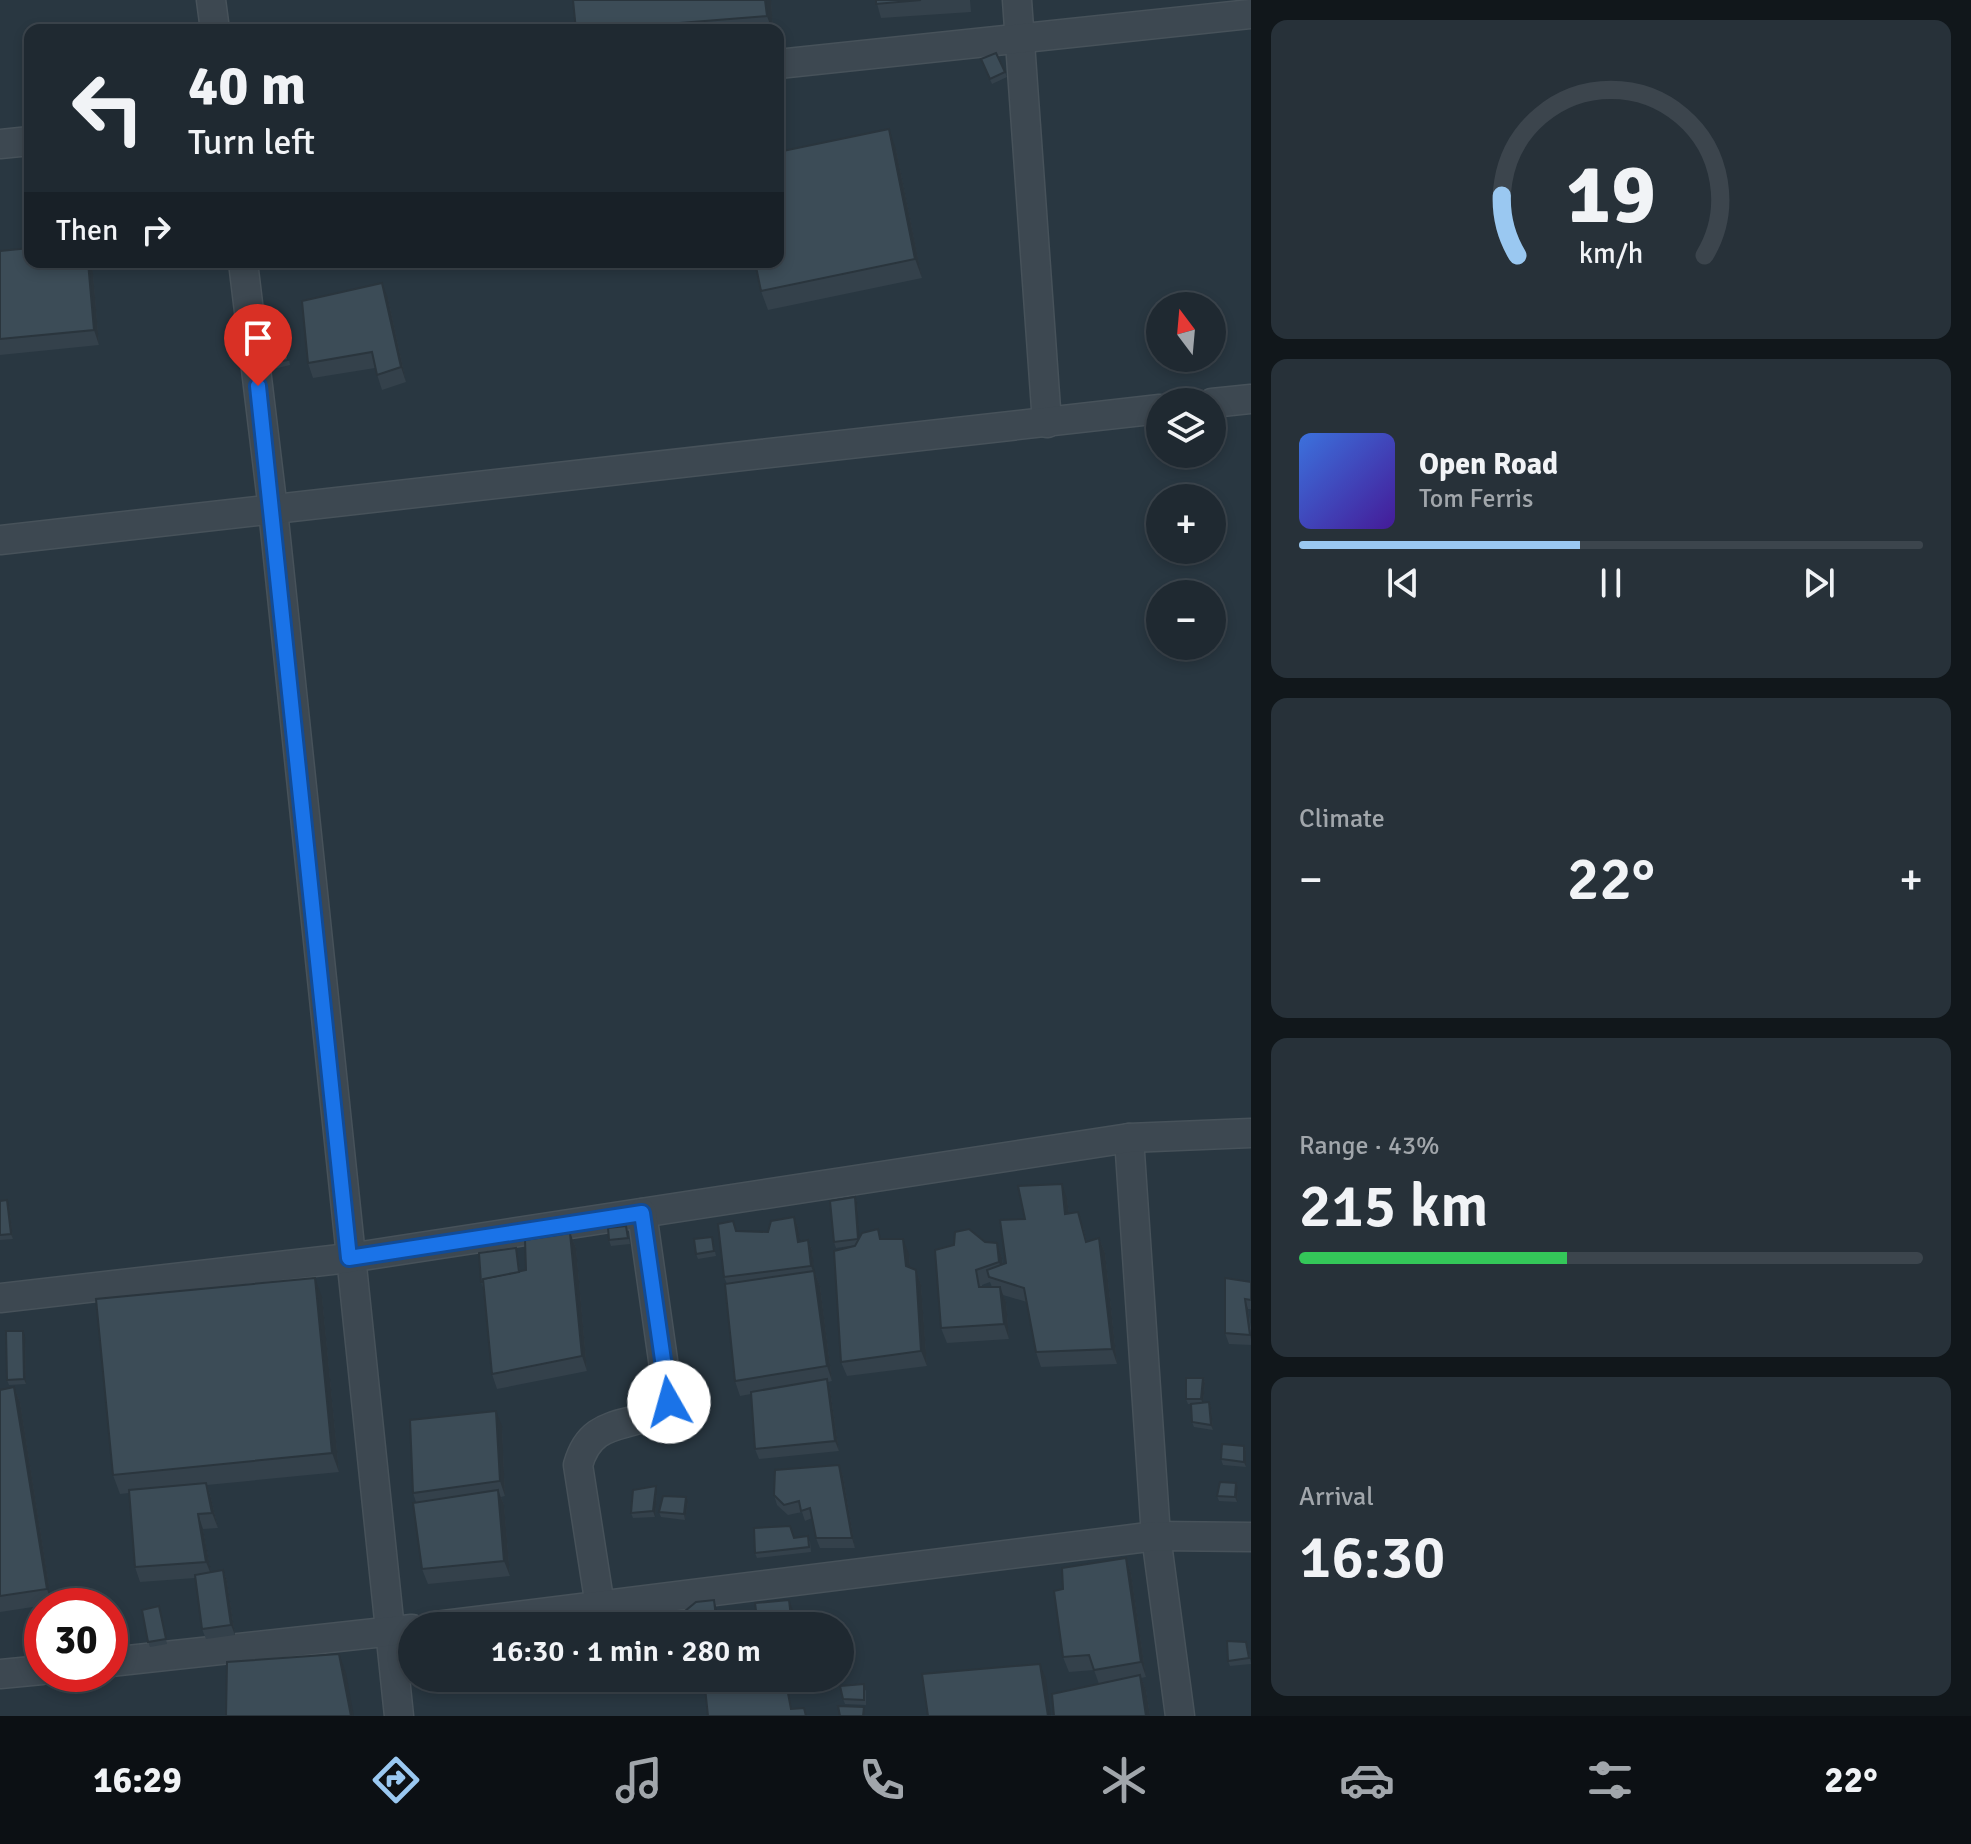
<!DOCTYPE html>
<meta charset="utf-8">
<style>
:root{--surface:#1f2931;--page:#273139;--text:#f1f3f6;--muted:#a1a6ab;--line:#3c454d;--accent:#9ac8f1}
body{margin:0;font-family:Signika,sans-serif;background:var(--page);color:var(--text);height:100vh;display:flex;flex-direction:column;font-size:30px;white-space:nowrap}
*{box-sizing:border-box;margin:0}
p{font-size:26px;color:var(--muted)}
.icon{flex:none;width:44px;height:44px;fill:none;stroke:currentColor;stroke-width:2;stroke-linecap:round;stroke-linejoin:round}
.map{position:relative;flex:1;overflow:hidden}
.panel{display:flex;flex-direction:column;gap:20px;padding:20px;background:#11171b;width:720px}
.panel>*{flex:none}
.top-card{position:absolute;left:24px;top:24px;width:760px;height:244px;border-radius:16px;box-shadow:0 4px 12px #0003,0 0 0 2px var(--line);background:#1f2931;color:var(--text);overflow:hidden}
.needle{width:52px;rotate:344deg}
.tools{position:absolute;left:1146px;top:292px;display:grid;gap:16px}
.tools a{display:grid;place-items:center;width:80px;height:80px;border-radius:50%;background:var(--surface);box-shadow:0 4px 12px #0003,0 0 0 2px var(--line);font-size:40px}
.speed{position:absolute;left:24px;top:1588px;display:flex;gap:16px;font-size:40px;font-weight:700;text-align:center}
.speed>*{display:grid;place-content:center;width:104px;height:104px;border-radius:50%;background:var(--surface);box-shadow:0 4px 12px #0003,0 0 0 2px var(--line);line-height:1}
.speed .limit{border:12px solid #d22;background:#fff;color:#111}
.pin{position:absolute;display:grid;place-items:center;width:68px;height:68px;color:#fff;margin:-82px -34px;border-radius:50% 50% 50% 0;rotate:-45deg;box-shadow:0 0 8px #0007}
.pin .icon{rotate:45deg}
.me{position:absolute;width:88px;margin:-44px;rotate:353deg;stroke-linejoin:round;filter:drop-shadow(0 0 6px #0008)}
.turn{display:flex;align-items:center;gap:28px;height:168px;padding:0 32px;font-size:36px}
.turn .icon{width:104px;height:104px;stroke-width:2.5}
.turn b{display:block;font-size:56px;line-height:68px}
.then{display:flex;align-items:center;height:76px;padding:0 32px;background:#0003;gap:16px;font-size:30px}
.big{font-size:60px;font-weight:600;line-height:1.1}
.panel .card{flex:1;display:flex;flex-direction:column;justify-content:center;gap:12px;min-width:0;padding:0 28px;border-radius:16px;background:var(--page)}
.panel .dial{align-items:center;gap:0}
.dial svg{height:208px;overflow:visible;fill:none;stroke:var(--line);stroke-width:7;stroke-linecap:round;text-anchor:middle}
.dial text{fill:var(--text);stroke:none}
.song{display:flex;align-items:center;gap:24px}
.cover{width:96px;height:96px;border-radius:12px;background:linear-gradient(135deg,hsl(220 70% 55%),hsl(260 70% 35%))}
.played{height:8px;border-radius:4px;background:linear-gradient(90deg,var(--accent) 45%,var(--line) 45%)}
.keys{display:flex;justify-content:space-around;direction:ltr}
.heat{display:flex;justify-content:space-between;align-items:center;font-size:44px;direction:ltr}
.charge{height:12px;border-radius:6px;background:linear-gradient(90deg,#34c759 43%,var(--line) 0)}
.trip{position:absolute;left:398px;top:1612px;width:456px;height:80px;border-radius:40px;background:var(--surface);box-shadow:0 4px 12px #0003,0 0 0 2px var(--line);font-weight:600;line-height:80px;text-align:center}
.tabs{display:flex;height:128px;justify-content:space-around;align-items:center;background:#0c1014;color:var(--muted)}
.tabs .icon{width:56px;height:56px}
.tabs .current{color:var(--accent)}
.tabs b{font-size:36px;color:var(--text)}
main{display:flex;flex:1;min-height:0}
.map>svg:first-child{display:block}
.lines{fill:none;stroke-linecap:round;stroke-linejoin:round}
.street-casing{stroke:#47525a;stroke-width:31}
.street{stroke:#3d4851;stroke-width:28}
.wall{fill:#34414b;fill-rule:evenodd}
.shaded-wall{fill:#2a353d}
.building{fill:#3c4c57;stroke:#2a353d;stroke-width:2}
.route-casing{stroke:#114b97;stroke-width:20}
.route{stroke:#1a73e8;stroke-width:14}
</style>
<main>
<div class="map">
<svg width="1251" height="1716" viewBox="0 0 1251 1716">
<rect width="100%" height="100%" fill="#293741"/>
<g class="lines">
<defs>
<g id="street">
<polyline points="211,0 215,30"/>
<polyline points="1017,0 1047,423"/>
<polyline points="778,64 1251,14"/>
<polyline points="0,144 30,141"/>
<polyline points="243,262 273,510 399,1716"/>
<polyline points="1212,403 1251,399"/>
<polyline points="0,540 1160,409"/>
<polyline points="1129,1138 1156,1536 1180,1716"/>
<polyline points="0,1298 349,1258 1129,1138 1251,1133"/>
<path d="M600,1606L578,1465C593,1411 636,1434 669,1402L642,1213"/>
<polyline points="436,1626 1156,1536 1251,1537"/>
<polyline points="110,1662 412,1629"/>
<polyline points="0,1674 42,1670"/>
</g>
</defs>
<use href="#street" class="street-casing"/>
<use href="#street" class="street"/>
</g>
<g class="wall">
<polygon points="573,0 771,0 773,30 576,30"/>
<polygon points="876,0 970,0 971,12 881,18"/>
<polygon points="983,64 1005,72 1007,77 992,84"/>
<polygon points="896,149 922,278 768,310 761,291"/>
<polygon points="0,251 92,262 99,345 0,355"/>
<polygon points="388,298 406,382 382,390 375,368 313,378 308,363"/>
<polygon points="287,349 290,365 265,371 263,365"/>
<polygon points="855,1197 857,1202 859,1238 881,1239 909,1254 910,1267 916,1270 921,1285 927,1366 847,1376 841,1362 856,1245 836,1248 834,1242"/>
<path d="M1067,1199L1069,1214L1083,1227L1087,1242L1099,1238L1105,1253L1117,1364L1041,1367L1036,1352L1027,1302L1003,1295L1006,1302L1009,1339L947,1343L941,1328L985,1242L997,1243L1002,1258L1003,1264L1006,1263L1025,1219ZM990,1282L992,1287H982V1285Z"/>
<polygon points="0,1201 9,1205 13,1239 0,1240"/>
<polygon points="794,1217 798,1227 800,1241 808,1240 812,1250 814,1271 820,1286 832,1381 828,1382 830,1390 839,1451 759,1459 755,1449 751,1394 740,1396 735,1381 727,1284 724,1277 737,1231 768,1232"/>
<polygon points="628,1231 630,1244 611,1246 609,1240"/>
<polygon points="570,1233 576,1248 587,1371 497,1389 492,1374 483,1287 481,1282 517,1253 520,1272 526,1270"/>
<polygon points="712,1237 716,1256 698,1259 696,1254"/>
<polygon points="1251,1282 1251,1309 1248,1309 1251,1328 1251,1345 1229,1344 1225,1333"/>
<polygon points="322,1297 339,1472 207,1485 211,1498 218,1528 203,1529 211,1572 223,1570 227,1581 235,1635 206,1639 202,1629 195,1578 140,1582 135,1567 129,1493 120,1494 113,1475"/>
<polygon points="25,1336 26,1384 9,1385 7,1380"/>
<polygon points="1203,1378 1205,1383 1203,1403 1209,1402 1211,1407 1213,1430 1194,1427 1192,1422 1193,1404 1188,1404 1186,1399"/>
<polygon points="14,1387 20,1402 52,1604 0,1612 0,1390"/>
<polygon points="502,1426 505,1496 501,1497 504,1505 510,1576 428,1584 422,1569 416,1502 413,1493"/>
<polygon points="1244,1446 1246,1451 1246,1467 1223,1465 1221,1459"/>
<polygon points="839,1465 843,1476 855,1548 820,1548 816,1538 812,1518 805,1521 802,1512 788,1515 777,1505 774,1495"/>
<polygon points="1238,1488 1237,1502 1219,1501 1217,1496"/>
<polygon points="657,1492 655,1517 633,1518 631,1513"/>
<polygon points="688,1502 685,1520 661,1517 659,1512"/>
<polygon points="810,1541 811,1552 757,1558 755,1553"/>
<polygon points="1126,1558 1131,1573 1146,1677 1141,1678 1146,1690 1150,1716 1054,1716 1099,1684 1094,1670 1069,1672 1063,1657 1063,1589"/>
<polygon points="159,1606 167,1644 150,1647 148,1642"/>
<polygon points="1248,1648 1251,1664 1230,1666 1228,1661"/>
<polygon points="866,1690 866,1705 845,1704 843,1699"/>
</g>
<g class="shaded-wall">
<polygon points="765,0 771,0 773,30 772,30 767,16"/>
<polygon points="889,129 896,149 922,278 915,259"/>
<polygon points="88,262 92,262 99,345 94,330"/>
<polygon points="382,283 388,298 406,382 401,367"/>
<polygon points="1062,1184 1067,1199 1071,1229 1065,1214"/>
<polygon points="855,1197 857,1202 860,1244 858,1239"/>
<polygon points="7,1200 9,1205 13,1239 11,1234"/>
<polygon points="794,1217 798,1227 802,1252 798,1242"/>
<polygon points="570,1233 576,1248 587,1371 582,1356"/>
<polygon points="1099,1238 1105,1253 1117,1364 1112,1349"/>
<polygon points="903,1239 909,1254 911,1281 906,1266"/>
<polygon points="808,1240 812,1250 815,1276 811,1266"/>
<polygon points="997,1243 1002,1258 1004,1277 999,1262"/>
<polygon points="916,1270 921,1285 927,1366 921,1351"/>
<polygon points="814,1271 820,1286 832,1381 827,1366"/>
<polygon points="315,1278 322,1297 339,1472 332,1453"/>
<polygon points="1000,1287 1006,1302 1009,1339 1004,1324"/>
<polygon points="1245,1299 1248,1309 1251,1339 1250,1335"/>
<polygon points="23,1331 25,1336 26,1384 24,1379"/>
<polygon points="1203,1378 1205,1383 1203,1404 1201,1399"/>
<polygon points="827,1379 830,1390 839,1451 835,1441"/>
<polygon points="14,1387 20,1402 52,1604 47,1589"/>
<polygon points="1209,1402 1211,1407 1213,1430 1211,1425"/>
<polygon points="496,1411 502,1426 505,1496 500,1481"/>
<polygon points="1244,1446 1246,1451 1246,1467 1244,1462"/>
<polygon points="839,1465 843,1476 855,1548 852,1538"/>
<polygon points="206,1483 211,1498 218,1528 212,1513"/>
<polygon points="1236,1483 1238,1488 1237,1502 1235,1497"/>
<polygon points="656,1486 657,1492 655,1517 653,1511"/>
<polygon points="498,1490 504,1505 510,1576 504,1561"/>
<polygon points="686,1497 688,1502 685,1520 684,1514"/>
<polygon points="198,1514 203,1529 212,1577 206,1562"/>
<polygon points="1126,1558 1131,1573 1146,1677 1141,1662"/>
<polygon points="223,1570 227,1581 235,1635 231,1625"/>
<polygon points="714,1600 717,1610 719,1626 717,1626"/>
<polygon points="789,1600 793,1610 795,1626 792,1626"/>
<polygon points="339,1654 346,1673 354,1716 351,1716"/>
<polygon points="1040,1664 1046,1679 1051,1716 1048,1716"/>
<polygon points="1140,1675 1146,1690 1150,1716 1146,1716"/>
<polygon points="772,1678 776,1678 779,1702 774,1688"/>
</g>
<g class="building">
<polygon points="573,0 765,0 767,16 592,30 576,30"/>
<polygon points="876,0 921,0 876,4"/>
<polygon points="996,53 1005,72 990,79 981,59"/>
<polygon points="889,129 915,259 761,291 755,262 778,262 778,152"/>
<polygon points="30,248 30,262 88,262 94,330 0,339 0,251"/>
<polygon points="382,283 401,367 377,375 372,352 308,363 302,301"/>
<polygon points="285,343 288,360 263,365 260,350"/>
<polygon points="1062,1184 1065,1214 1078,1212 1086,1242 1099,1238 1112,1349 1036,1352 1024,1288 989,1277 987,1270 1006,1263 1000,1220 1025,1219 1018,1186"/>
<polygon points="855,1197 858,1239 834,1242 830,1201"/>
<polygon points="7,1200 11,1234 0,1235 0,1201"/>
<polygon points="794,1217 798,1242 808,1240 811,1266 724,1277 718,1224 733,1221 736,1231 768,1232 771,1221"/>
<polygon points="626,1226 628,1238 609,1240 608,1228"/>
<polygon points="878,1229 880,1239 903,1239 906,1266 916,1270 921,1351 841,1362 834,1251 855,1246 862,1233"/>
<polygon points="969,1229 985,1242 997,1243 999,1262 976,1270 979,1287 1000,1287 1004,1324 941,1328 935,1250 954,1245 955,1232"/>
<polygon points="570,1233 582,1356 492,1374 483,1279 526,1270 525,1240"/>
<polygon points="712,1237 714,1251 696,1254 694,1239"/>
<polygon points="516,1248 519,1272 483,1279 483,1282 481,1282 479,1253"/>
<polygon points="814,1271 827,1366 735,1381 725,1284"/>
<polygon points="315,1278 332,1453 113,1475 96,1299"/>
<polygon points="1225,1278 1251,1282 1251,1300 1245,1299 1250,1335 1225,1333"/>
<polygon points="6,1331 23,1331 24,1379 7,1380"/>
<polygon points="1186,1378 1203,1378 1201,1399 1186,1399"/>
<polygon points="827,1379 835,1441 755,1449 751,1392"/>
<polygon points="14,1387 47,1589 0,1596 0,1390"/>
<polygon points="1209,1402 1211,1425 1192,1422 1191,1404"/>
<polygon points="496,1411 500,1481 413,1493 410,1420"/>
<polygon points="1222,1444 1244,1446 1244,1462 1221,1459"/>
<polygon points="839,1465 852,1538 816,1538 810,1508 801,1511 799,1501 784,1505 774,1495 775,1470"/>
<polygon points="1220,1482 1236,1483 1235,1497 1217,1496"/>
<polygon points="206,1483 212,1513 198,1514 206,1562 135,1567 129,1490"/>
<polygon points="656,1486 653,1511 631,1513 633,1490"/>
<polygon points="498,1490 504,1561 422,1569 413,1503"/>
<polygon points="663,1496 686,1497 684,1514 659,1512"/>
<polygon points="790,1526 794,1538 808,1536 809,1547 755,1553 754,1528"/>
<polygon points="1126,1558 1141,1662 1094,1670 1089,1655 1063,1657 1054,1591 1063,1589 1062,1568"/>
<polygon points="223,1570 231,1625 202,1629 195,1575"/>
<polygon points="714,1600 717,1626 680,1626 679,1616 696,1602"/>
<polygon points="789,1600 792,1626 758,1626 755,1603"/>
<polygon points="159,1606 166,1639 148,1642 142,1610"/>
<polygon points="1227,1641 1246,1642 1249,1658 1228,1661"/>
<polygon points="339,1654 351,1716 226,1716 227,1662"/>
<polygon points="1040,1664 1048,1716 928,1716 922,1674"/>
<polygon points="1140,1675 1146,1716 1054,1716 1052,1694"/>
<polygon points="704,1678 772,1678 774,1688 787,1688 791,1709 804,1708 806,1716 708,1716"/>
<polygon points="864,1684 864,1700 843,1699 840,1686"/>
<polygon points="838,1706 864,1707 863,1716 840,1716"/>
</g>
<g class="lines">
<defs>
<polyline id="route" points="258,386 349,1258 642,1213 669,1402"/>
</defs>
<use href="#route" class="route-casing"/>
<use href="#route" class="route"/>
</g>
</svg>
<div class="tools">
<a><svg class="needle" viewBox="-14 -14 28 28"><path d="M0-13l5 13h-10z" fill="#e53935"/><path d="M0 13l5-13h-10z" fill="#a1a6ab"/></svg></a>
<a><svg class="icon" aria-label="layers" viewBox="0 0 24 24"><path d="M12 4l9 5-9 5-9-5zM3 14l9 5 9-5"/></svg></a>
<a>+</a>
<a>−</a>
</div>
<div class="speed"><div class="limit">30</div></div>
<div class="pin" style="left:258px;top:386px;background:#d93025"><svg class="icon" aria-label="arrive" viewBox="0 0 24 24"><path d="M6 21V4h12l-3 4 3 4H6"/></svg></div>
<svg class="me" style="left:669px;top:1402px" viewBox="-20 -20 40 40"><circle r="19" fill="#fff"/><path d="M0-13L10 11 0 6-10 11z" fill="#1a73e8"/></svg>
<div class="trip">16:30 · 1 min · 280 m</div>
<div class="top-card">
<div class="turn"><svg class="icon" aria-label="left" viewBox="0 0 24 24"><path d="M17 20v-9H6M10 6l-5 5 5 5"/></svg><div><b>40 m</b>Turn left</div></div>
<div class="then">Then<svg class="icon" aria-label="right" viewBox="0 0 24 24"><path d="M7 20v-9h11M14 6l5 5-5 5"/></svg></div>
</div>
</div>
<section class="panel">
<div class="card dial"><svg viewBox="0 0 100 80">
<path d="M14 69A42 42 0 1 1 86 69"/>
<path d="M14 69A42 42 0 0 1 8 46" stroke="#9ac8f1"/>
<text x="50" y="56" font-size="32" font-weight="700">19</text>
<text x="50" y="72" font-size="11">km/h</text>
</svg></div>
<div class="card">
<div class="song"><i class="cover"></i><div><b>Open Road</b><p>Tom Ferris</p></div></div>
<div class="played"></div>
<div class="keys"><svg class="icon" aria-label="previous" viewBox="0 0 24 24"><path d="M18 5L8 12l10 7zM5 5v14"/></svg><svg class="icon" aria-label="pause" viewBox="0 0 24 24"><path d="M8 5v14M16 5v14"/></svg><svg class="icon" aria-label="next" viewBox="0 0 24 24"><path d="M6 5l10 7-10 7zM19 5v14"/></svg></div>
</div>
<div class="card"><p>Climate</p>
<div class="heat"><a>−</a><b class="big">22°</b><a>+</a></div>
</div>
<div class="card"><p>Range · 43%</p><b class="big">215 km</b><div class="charge"></div></div>
<div class="card"><p>Arrival</p><b class="big">16:30</b></div>
</section>
</main>
<nav class="tabs">
<b>16:29</b>
<svg class="icon current" aria-label="directions" viewBox="0 0 24 24"><path d="M12 3l9 9-9 9-9-9zM9 14v-3h6M13 9l2 2-2 2"/></svg>
<svg class="icon" aria-label="music" viewBox="0 0 24 24"><path d="M9 18V5l10-2v13"/><circle cx="6" cy="18" r="3"/><circle cx="16" cy="16" r="3"/></svg>
<svg class="icon" aria-label="phone" viewBox="0 0 24 24"><path d="M5 4h4l2 5-3 2q2 4 5 5l2-3 5 2v4C11 20 4 13 5 4z"/></svg>
<svg class="icon" aria-label="climate" viewBox="0 0 24 24"><path d="M12 3v18M4 7l16 10M4 17L20 7"/></svg>
<svg class="icon" aria-label="car" viewBox="0 0 24 24"><path d="M5 17H2v-5l4-1 3-4h7l3 4 3 1v5h-3M9 17h6M6 11h13"/><circle cx="7" cy="17" r="2"/><circle cx="17" cy="17" r="2"/></svg>
<svg class="icon" aria-label="filters" viewBox="0 0 24 24"><path d="M4 7h16M4 17h16"/><circle cx="9" cy="7" r="2"/><circle cx="15" cy="17" r="2"/></svg>
<b>22°</b>
</nav>
